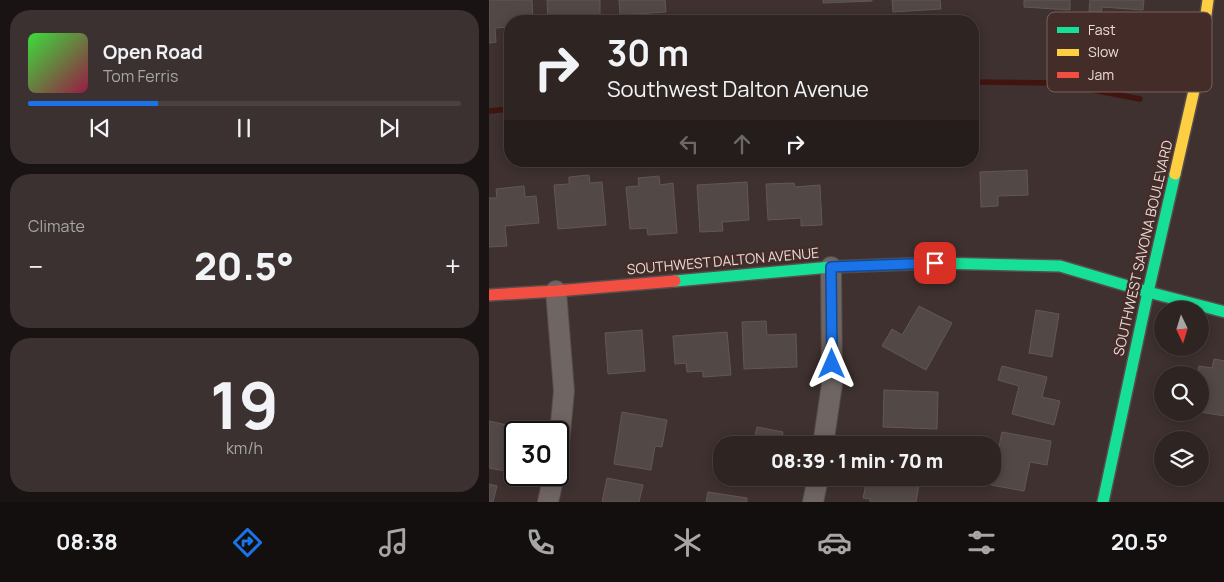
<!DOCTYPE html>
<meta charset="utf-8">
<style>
:root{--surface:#2e2523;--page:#3a3130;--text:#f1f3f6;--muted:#a7a5a6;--line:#494241;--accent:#1a73e8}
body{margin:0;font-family:Manrope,sans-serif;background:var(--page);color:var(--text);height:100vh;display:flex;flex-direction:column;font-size:19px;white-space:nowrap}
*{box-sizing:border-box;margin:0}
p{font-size:16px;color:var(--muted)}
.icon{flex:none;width:28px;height:28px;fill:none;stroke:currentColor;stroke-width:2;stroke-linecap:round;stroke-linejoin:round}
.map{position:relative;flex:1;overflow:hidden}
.drawer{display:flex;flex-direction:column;gap:10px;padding:10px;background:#191413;width:489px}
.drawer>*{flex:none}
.banner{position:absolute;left:15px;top:15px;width:475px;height:152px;border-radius:20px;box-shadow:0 2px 12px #0003,0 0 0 1px var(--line);background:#2e2523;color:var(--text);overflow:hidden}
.needle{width:32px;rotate:176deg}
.buttons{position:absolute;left:665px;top:301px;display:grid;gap:10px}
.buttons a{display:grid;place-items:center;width:55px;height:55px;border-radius:50%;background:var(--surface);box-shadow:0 2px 12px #0003,0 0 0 1px var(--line);font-size:25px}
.speed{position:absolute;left:15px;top:421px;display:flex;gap:10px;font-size:25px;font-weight:700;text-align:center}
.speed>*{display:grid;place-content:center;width:65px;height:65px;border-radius:50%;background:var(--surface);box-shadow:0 2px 12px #0003,0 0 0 1px var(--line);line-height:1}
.speed .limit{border:2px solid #111;border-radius:8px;background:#fff;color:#111}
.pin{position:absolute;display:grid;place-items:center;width:42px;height:42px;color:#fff;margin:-21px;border-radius:10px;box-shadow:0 2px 8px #0006}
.me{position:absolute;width:55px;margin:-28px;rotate:0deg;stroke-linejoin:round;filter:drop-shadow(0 0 4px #0008)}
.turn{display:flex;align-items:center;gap:18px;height:105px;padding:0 20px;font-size:22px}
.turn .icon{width:65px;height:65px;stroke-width:2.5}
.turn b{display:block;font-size:35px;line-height:42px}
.lanes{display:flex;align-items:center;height:48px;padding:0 20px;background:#0003;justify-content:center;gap:25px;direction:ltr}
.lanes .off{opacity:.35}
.big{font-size:38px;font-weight:800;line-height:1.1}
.drawer .card{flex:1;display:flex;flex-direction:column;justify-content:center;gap:8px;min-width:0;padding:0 18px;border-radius:20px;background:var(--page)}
.drawer .dial{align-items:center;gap:0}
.dial b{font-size:65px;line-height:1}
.song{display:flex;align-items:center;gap:15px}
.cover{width:60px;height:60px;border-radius:8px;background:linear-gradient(135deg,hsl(120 70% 55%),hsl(340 70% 35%))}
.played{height:5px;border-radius:2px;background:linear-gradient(90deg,var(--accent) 30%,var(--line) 30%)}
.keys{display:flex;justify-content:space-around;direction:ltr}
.heat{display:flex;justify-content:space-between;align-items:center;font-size:28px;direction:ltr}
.trip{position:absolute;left:224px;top:436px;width:288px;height:50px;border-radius:20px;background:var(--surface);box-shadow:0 2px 12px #0003,0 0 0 1px var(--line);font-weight:800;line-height:50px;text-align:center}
.tab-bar{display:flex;height:80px;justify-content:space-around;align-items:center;background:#120f0e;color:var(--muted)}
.tab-bar .icon{width:35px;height:35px}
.tab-bar .on{color:var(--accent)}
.tab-bar b{font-size:22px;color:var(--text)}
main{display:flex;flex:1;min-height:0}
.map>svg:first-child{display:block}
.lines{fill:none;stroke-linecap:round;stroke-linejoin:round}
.stream{stroke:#40150f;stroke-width:5.5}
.building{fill:#524846;stroke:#635755}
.street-casing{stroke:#584d4b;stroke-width:22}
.fast-casing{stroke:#584d4b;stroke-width:14}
.slow-casing{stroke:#584d4b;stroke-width:14}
.jam-casing{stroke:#584d4b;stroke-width:14}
.street{stroke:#6f6563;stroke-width:20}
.fast{stroke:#16e098;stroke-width:11}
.slow{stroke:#ffcf43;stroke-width:11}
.jam{stroke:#f24e42;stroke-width:11}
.route-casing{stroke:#114b97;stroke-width:12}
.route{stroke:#1a73e8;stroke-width:9}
.labels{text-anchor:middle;stroke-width:5;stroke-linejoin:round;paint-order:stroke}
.street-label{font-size:14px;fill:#ebdbd8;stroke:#442d29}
.key{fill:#442d29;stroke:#76615e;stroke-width:1}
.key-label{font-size:14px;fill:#ebdbd8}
</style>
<main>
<section class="drawer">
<div class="card">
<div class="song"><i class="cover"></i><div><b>Open Road</b><p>Tom Ferris</p></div></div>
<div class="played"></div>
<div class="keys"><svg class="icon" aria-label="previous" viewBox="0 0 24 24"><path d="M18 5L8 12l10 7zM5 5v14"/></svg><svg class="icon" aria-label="pause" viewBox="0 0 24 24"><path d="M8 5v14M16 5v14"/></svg><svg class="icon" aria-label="next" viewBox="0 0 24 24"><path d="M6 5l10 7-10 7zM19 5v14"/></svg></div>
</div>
<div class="card"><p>Climate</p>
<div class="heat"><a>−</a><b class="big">20.5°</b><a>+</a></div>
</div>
<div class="card dial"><b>19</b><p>km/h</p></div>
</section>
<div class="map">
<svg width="736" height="502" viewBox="0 0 736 502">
<rect width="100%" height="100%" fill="#3e312f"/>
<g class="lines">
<g class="stream">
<polyline points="484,82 568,83 651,99"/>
<polyline points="0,111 21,109"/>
</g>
</g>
<g class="building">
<polygon points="0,0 43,0 44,21 21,21 21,27 6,28 7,42 0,43"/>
<polygon points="58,0 111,0 111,20 59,21"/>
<polygon points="130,0 176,0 177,12 131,15"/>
<polygon points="334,0 383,0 383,1 334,3"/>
<polygon points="403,0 451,0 452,9 404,12"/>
<polygon points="535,0 581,0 581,10 535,7"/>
<polygon points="601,0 655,0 654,10 613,7 612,13 600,12"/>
<polygon points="538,170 539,195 509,196 509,206 492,207 491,172"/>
<polygon points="100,175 101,183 113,182 117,225 69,229 65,185 80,184 80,177"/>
<polygon points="170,176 171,185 184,183 188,233 159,235 158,228 141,229 137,187 150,186 149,178"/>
<polygon points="258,182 260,220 233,222 234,231 211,232 208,185"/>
<polygon points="305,183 306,187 331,185 333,225 312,226 312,218 279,220 277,184"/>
<polygon points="35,186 36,197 47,196 50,223 16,226 18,246 0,247 0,198 8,198 7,189"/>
<polygon points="430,306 463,323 437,370 393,346 403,329 413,335"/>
<polygon points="547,310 570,314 563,357 540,353"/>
<polygon points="277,321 278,335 307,334 308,367 255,369 253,322"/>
<polygon points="153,330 156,371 119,374 116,333"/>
<polygon points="238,332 242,375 214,377 214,371 198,372 197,363 186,364 184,336"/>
<polygon points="725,359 736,361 736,416 711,412 711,375 708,375 710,366 723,368"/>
<polygon points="513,366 558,377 553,397 571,401 565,425 523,414 530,386 509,380"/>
<polygon points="395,390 449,392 448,429 394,427"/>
<polygon points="133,412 178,420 173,447 166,446 162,470 125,464"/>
<polygon points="0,421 18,425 14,446 21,448 16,471 0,468"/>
<polygon points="268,427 294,432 292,445 249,445 250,438 265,441"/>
<polygon points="513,432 562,441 558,465 541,462 535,491 502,485"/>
<polygon points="118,478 154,485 150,502 113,502"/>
<polygon points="394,478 431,478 427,502 381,502 381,499 374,498 378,479 393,482"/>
<polygon points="0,484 8,486 4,502 0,502"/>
<polygon points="219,492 258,498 258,502 217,502"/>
</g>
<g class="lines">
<defs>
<g id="street">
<polyline points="67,291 75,391 69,454"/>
<polyline points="334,445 343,384 342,267"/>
<polyline points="59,502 65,475"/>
<polyline points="324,502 329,478"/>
</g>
<g id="fast">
<polyline points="186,281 342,267 446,263 571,266 659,292 736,312"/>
<polyline points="614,502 659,292 686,174"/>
</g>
<polyline id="slow" points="686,174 709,73 719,0"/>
<polyline id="jam" points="0,295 67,291 186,281"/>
</defs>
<use href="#street" class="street-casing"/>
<use href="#fast" class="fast-casing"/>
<use href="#slow" class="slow-casing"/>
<use href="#jam" class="jam-casing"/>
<use href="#street" class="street"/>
<use href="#fast" class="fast"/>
<use href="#slow" class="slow"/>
<use href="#jam" class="jam"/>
</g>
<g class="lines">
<defs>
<polyline id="route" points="343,364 342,267 446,263"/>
</defs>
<use href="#route" class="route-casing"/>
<use href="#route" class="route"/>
</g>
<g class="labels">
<g class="street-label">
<text transform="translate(654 248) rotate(-77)" y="5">SOUTHWEST SAVONA BOULEVARD</text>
<text transform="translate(234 261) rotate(-5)" y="5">SOUTHWEST DALTON AVENUE</text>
</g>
</g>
<rect x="558" y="12" width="165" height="80" rx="8" class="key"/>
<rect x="568" y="27" width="22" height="6" fill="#16e098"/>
<rect x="568" y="49" width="22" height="7" fill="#ffcf43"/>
<rect x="568" y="72" width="22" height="6" fill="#f24e42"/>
<g class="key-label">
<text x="599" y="35">Fast</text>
<text x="599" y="57">Slow</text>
<text x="599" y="80">Jam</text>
</g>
</svg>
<div class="buttons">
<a><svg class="needle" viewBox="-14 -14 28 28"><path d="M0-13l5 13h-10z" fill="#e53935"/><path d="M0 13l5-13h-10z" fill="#a7a5a6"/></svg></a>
<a><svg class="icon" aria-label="search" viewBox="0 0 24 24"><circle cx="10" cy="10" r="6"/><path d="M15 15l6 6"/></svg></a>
<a><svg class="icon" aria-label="layers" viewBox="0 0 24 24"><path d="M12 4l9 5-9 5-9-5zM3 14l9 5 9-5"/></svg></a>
</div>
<div class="speed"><div class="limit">30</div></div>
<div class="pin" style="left:446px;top:263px;background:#d93025"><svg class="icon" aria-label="arrive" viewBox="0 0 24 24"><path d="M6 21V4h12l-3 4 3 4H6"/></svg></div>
<svg class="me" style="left:343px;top:364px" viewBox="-20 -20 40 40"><path d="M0-17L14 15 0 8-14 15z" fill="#1a73e8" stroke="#fff" stroke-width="4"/></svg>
<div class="trip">08:39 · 1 min · 70 m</div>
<div class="banner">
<div class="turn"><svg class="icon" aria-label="right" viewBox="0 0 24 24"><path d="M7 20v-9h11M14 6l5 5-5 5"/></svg><div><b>30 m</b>Southwest Dalton Avenue</div></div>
<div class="lanes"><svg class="icon off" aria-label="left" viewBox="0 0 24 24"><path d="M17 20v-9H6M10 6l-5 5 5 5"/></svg><svg class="icon off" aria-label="ahead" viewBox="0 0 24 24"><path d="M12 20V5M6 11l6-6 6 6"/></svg><svg class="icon" aria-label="right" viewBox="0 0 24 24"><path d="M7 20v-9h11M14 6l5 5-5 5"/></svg></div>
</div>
</div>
</main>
<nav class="tab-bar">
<b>08:38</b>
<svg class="icon on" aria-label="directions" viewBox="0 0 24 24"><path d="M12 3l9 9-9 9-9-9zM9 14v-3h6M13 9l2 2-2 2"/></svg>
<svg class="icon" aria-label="music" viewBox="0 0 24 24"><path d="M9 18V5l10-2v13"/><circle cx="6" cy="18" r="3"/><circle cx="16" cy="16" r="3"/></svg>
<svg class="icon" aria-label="phone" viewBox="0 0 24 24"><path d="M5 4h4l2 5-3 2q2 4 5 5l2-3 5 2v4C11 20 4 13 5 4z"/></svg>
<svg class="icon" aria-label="climate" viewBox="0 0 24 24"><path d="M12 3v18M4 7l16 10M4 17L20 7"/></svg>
<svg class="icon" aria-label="car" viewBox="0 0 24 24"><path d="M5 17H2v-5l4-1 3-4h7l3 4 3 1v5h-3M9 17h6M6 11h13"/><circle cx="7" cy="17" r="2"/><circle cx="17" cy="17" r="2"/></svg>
<svg class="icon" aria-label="filters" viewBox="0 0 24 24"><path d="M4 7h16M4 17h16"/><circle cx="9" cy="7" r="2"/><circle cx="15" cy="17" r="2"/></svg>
<b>20.5°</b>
</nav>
